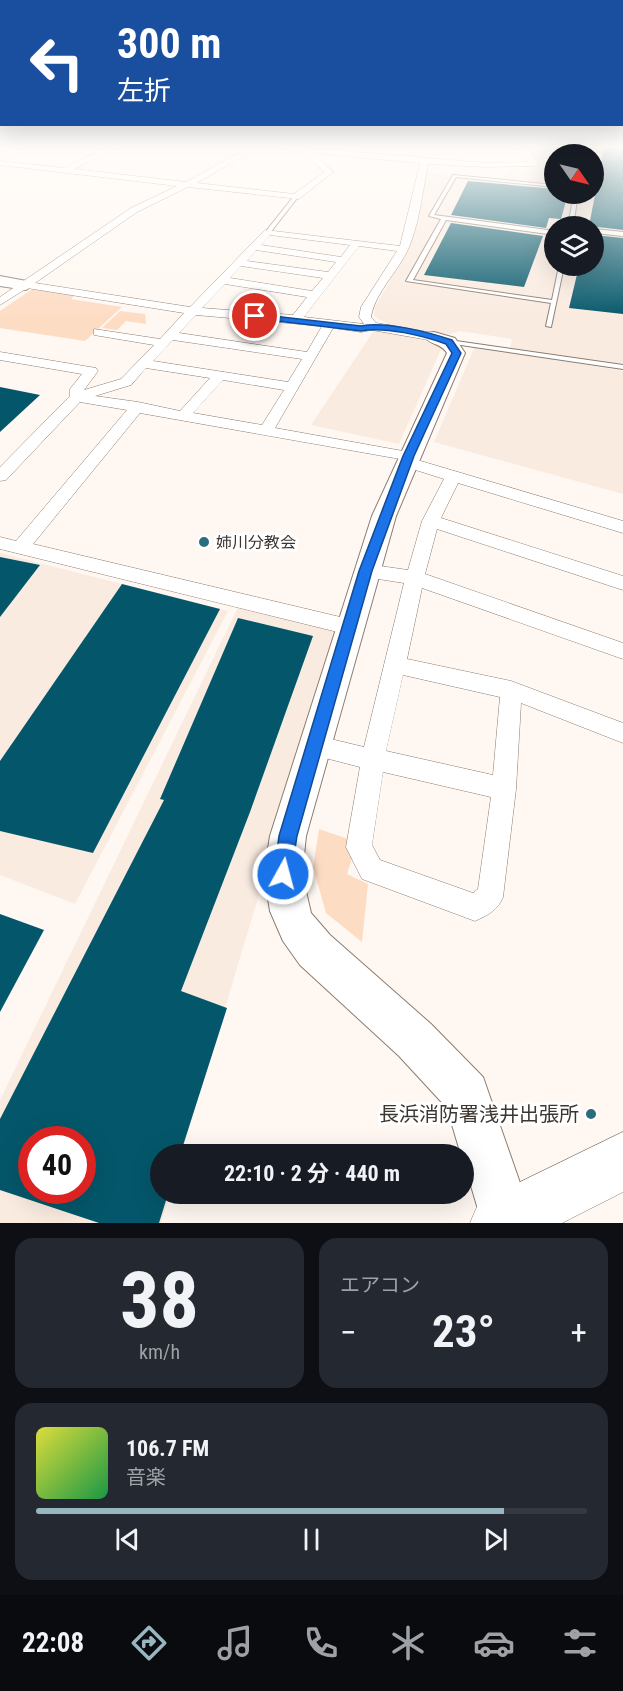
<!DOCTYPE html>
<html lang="ja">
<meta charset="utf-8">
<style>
:root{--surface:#171b24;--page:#242831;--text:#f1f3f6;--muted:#9ea1a6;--line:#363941;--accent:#98b6c0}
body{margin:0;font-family:"Roboto Condensed","Noto Sans JP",sans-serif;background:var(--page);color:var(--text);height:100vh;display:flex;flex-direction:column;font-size:22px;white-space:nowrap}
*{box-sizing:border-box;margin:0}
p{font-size:20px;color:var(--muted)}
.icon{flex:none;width:33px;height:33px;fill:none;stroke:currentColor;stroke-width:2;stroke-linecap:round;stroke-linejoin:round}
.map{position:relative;height:1223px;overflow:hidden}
.side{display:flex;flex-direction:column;gap:15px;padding:15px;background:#0d0f14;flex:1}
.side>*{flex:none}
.hud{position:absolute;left:0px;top:0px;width:624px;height:126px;box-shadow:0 6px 24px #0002;background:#1a4fa0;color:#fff;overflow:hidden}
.needle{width:39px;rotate:124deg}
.buttons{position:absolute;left:544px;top:144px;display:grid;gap:12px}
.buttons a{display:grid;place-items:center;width:60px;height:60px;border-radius:50%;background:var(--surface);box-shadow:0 6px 24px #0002;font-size:30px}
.speed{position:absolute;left:18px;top:1126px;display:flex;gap:12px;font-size:30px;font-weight:700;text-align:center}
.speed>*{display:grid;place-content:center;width:78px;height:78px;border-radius:50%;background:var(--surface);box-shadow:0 6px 24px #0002;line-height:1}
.speed .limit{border:9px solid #d22;background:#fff;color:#111}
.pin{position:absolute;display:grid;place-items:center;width:51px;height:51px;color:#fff;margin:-26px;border:3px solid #fff;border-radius:50%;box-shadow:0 2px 6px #0007}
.me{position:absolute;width:66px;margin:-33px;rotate:7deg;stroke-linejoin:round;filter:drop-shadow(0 0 4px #0008)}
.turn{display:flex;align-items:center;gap:21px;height:126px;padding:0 18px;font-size:27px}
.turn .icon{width:78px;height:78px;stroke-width:2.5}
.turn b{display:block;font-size:42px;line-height:51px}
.big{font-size:45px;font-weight:700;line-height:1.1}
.side .tile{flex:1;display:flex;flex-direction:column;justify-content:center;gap:9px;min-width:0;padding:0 21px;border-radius:18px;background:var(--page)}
.side .dial{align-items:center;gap:0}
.dial b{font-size:78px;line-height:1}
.song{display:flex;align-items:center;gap:18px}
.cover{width:72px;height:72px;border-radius:9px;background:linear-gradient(135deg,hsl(60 70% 55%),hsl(140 70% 35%))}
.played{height:6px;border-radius:3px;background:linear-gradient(90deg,var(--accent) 85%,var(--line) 85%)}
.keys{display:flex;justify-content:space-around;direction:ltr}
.heat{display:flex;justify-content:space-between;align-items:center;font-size:33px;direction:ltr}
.side .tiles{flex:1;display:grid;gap:15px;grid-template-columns:1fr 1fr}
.tile:last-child{grid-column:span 2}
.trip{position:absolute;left:150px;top:1144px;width:324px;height:60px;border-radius:30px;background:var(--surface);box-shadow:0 6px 24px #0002;font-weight:700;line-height:60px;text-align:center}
.dock{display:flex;height:96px;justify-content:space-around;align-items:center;background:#090b0e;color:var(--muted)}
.dock .icon{width:42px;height:42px}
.dock .current{color:var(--accent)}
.dock b{font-size:27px;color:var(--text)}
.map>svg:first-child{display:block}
.built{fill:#faebe0;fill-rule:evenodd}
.green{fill:#fddcc4}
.building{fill:#04576a;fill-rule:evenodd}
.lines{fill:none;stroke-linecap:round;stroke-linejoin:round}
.lane-casing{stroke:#8c7c70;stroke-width:2}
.street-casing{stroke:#8c7c70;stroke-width:1}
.secondary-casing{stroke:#8c7c70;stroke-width:2}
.highway-casing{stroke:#8c7c70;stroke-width:1}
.lane{fill:#fff;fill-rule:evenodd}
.street{fill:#fff;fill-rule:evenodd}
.secondary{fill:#fff;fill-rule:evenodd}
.highway{fill:#fff;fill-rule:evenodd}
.route{fill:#1a73e8;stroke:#114b97;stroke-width:1.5}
.poi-dot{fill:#2b6c7f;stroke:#fff;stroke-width:2}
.labels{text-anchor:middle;stroke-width:6;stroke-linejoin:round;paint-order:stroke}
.poi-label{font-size:16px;fill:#3c3530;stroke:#fff;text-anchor:start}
.near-poi-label{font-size:20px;fill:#3c3530;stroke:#fff;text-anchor:end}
</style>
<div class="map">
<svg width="623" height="1223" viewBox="0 0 623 1223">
<rect width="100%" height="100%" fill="#fff8f2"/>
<g class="built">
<path d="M523,148H623V364L510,349L512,339L460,331L450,334L390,326L374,316L375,307L408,249L425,173L503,180L508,168L540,169ZM555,154H594V194H555ZM555,226H594V266H555Z"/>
<polygon points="375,329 443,345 399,444 311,425"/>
<polygon points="475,346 623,371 623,494 434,442"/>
<polygon points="0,553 228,611 75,904 0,875"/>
<path d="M238,607L338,631L181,1155H160V1194H170L161,1223H0V1100ZM32,1140H82V1191H32Z"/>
</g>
<g class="green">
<polygon points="34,288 77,293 71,299 122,307 85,341 0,328 0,311"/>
<polygon points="120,311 145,314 146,324 126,321 117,330 102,328"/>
<polygon points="319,829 357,842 347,874 368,884 362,942 326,913 313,867"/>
</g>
<g class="building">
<polygon points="604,148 623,148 623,230 589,226"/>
<polygon points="468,181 555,189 555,194 568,194 561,219 549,218 546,228 451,215"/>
<polygon points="451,223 543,236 524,287 424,275"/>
<polygon points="594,235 623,238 623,314 569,308 579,266 594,266"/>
<polygon points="0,387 40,395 0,432"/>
<polygon points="0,557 40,565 0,617"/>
<polygon points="122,584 220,609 93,853 0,831 0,761"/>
<path d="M238,618L313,636L250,812L181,991L227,1008L180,1155H160V1194H168L159,1223H99L0,1190V1119L164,800L160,799ZM32,1140H82V1191H32Z"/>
<polygon points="0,914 44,930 0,1012"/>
</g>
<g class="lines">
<defs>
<g id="lane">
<polygon points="581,148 585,148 584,154 580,154"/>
<polygon points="453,175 555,185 555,187 456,177 434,215 555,231 555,235 446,220 413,280 552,300 559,266 564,266 551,327 546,326 551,303 406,281 441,219 429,216"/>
<polygon points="574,194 578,194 573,226 568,226"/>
<polygon points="294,196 298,197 270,233 266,233 266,231"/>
<polygon points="594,229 623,232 623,236 594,233"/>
<polygon points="449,340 623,365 623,369 447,343 447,341"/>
</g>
<g id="street">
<polygon points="0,148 5,148 0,151"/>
<path d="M105,148H115L74,169L186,182L248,148H257L197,183L294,194L324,172L303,152L277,148H306L487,163L529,162L519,148H527L539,164L535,166L487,167L428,164C423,189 420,218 411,242C402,269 376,289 371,317L376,323L434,333L440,337L434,341L372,330L361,332L333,328L275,428L414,453L417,456L414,459L623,521V533L458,483L441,518L623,576V590L437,529L425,574L623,643V659L422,588L407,659L511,681L623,723V743L521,703L516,789L503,897C498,910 488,915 475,921L362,879L346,847L360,767L306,753L303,746L306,739L314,735L364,747L404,583L359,576L357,571L359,566L366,564L408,570L422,521L444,479L400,465L398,462L400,459L140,413L33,544L357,621L360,627L357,633L350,635L0,549V537L16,541L127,410L80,402L6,480L0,481V467L70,396V389L82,374L0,360V352L96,368L98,371L84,390L121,379L154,345L94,335V329L160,339L184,313L27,288L0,305V297L131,208L177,186L0,165V161L64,168ZM313,153L420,163L400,246L265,230L190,307L35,283L137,212L188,187L299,199L333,172ZM270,235L350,245L341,257L261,245ZM359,246L397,251L361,307L359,317L364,324L304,317ZM256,250L336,262L328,272L247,261ZM241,266L323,278L312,291L230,278ZM225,284L307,297L293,315L202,308ZM196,315L322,326L307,352L179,333ZM173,340L302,359L288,382L153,361ZM146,368L210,378L180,411L138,402L95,396L131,385ZM223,380L284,390L262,425L193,413ZM403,675L500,697L493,775L386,751ZM383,772L491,797L478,889L473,893L380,860L372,845Z"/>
</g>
<g id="secondary">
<polygon points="0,276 32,282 34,285 26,290 0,286"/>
<path d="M434,332L455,338L465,353L396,516L306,836L302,874L311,913L330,935L431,1024L483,1077L534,1223H482L464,1162V1155H461L447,1108L399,1056L300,965L283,941L270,911L264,874L270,836L372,516L447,353C440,342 431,346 425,337L428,333Z"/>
</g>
<polygon id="highway" points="623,1132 623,1192 562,1223 470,1223 479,1202"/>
</defs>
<use href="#lane" class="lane-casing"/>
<use href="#street" class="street-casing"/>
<use href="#secondary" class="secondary-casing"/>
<use href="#highway" class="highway-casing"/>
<use href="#lane" class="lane"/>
<use href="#street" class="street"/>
<use href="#secondary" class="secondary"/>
<use href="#highway" class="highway"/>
</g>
<linearGradient id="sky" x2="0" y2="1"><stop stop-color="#afb6c1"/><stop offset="0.46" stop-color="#fffcf9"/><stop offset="1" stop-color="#fffcf9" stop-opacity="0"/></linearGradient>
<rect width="623" height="319" fill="url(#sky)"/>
<path class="route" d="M255,314L361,326C386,321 428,332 452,340L461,353L414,456L372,571L297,836L290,881L283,883L277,881L274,874L279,836L359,571L403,456L452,353L446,344C424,336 384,326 361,331L252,318L250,316Z"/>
<g class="poi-dot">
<circle cx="204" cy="542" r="6"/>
<circle cx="591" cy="1114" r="6"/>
</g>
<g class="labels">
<g class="poi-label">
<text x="216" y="548">姉川分教会</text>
</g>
<g class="near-poi-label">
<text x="579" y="1121">長浜消防署浅井出張所</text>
</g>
</g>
</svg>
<div class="buttons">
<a><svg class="needle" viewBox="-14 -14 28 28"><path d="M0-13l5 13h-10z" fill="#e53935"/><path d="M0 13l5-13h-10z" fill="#9ea1a6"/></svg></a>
<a><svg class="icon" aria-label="layers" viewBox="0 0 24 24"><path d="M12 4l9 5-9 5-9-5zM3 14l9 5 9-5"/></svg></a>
</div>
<div class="speed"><div class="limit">40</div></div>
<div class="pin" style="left:255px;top:316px;background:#d93025"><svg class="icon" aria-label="arrive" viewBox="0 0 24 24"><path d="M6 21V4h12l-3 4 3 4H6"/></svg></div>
<svg class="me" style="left:283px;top:874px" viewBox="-20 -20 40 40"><circle r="17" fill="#1a73e8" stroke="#fff" stroke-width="3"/><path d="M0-11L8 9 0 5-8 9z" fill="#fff"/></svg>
<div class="trip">22:10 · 2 分 · 440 m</div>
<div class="hud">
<div class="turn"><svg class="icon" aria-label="left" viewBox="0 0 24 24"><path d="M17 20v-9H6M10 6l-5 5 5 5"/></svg><div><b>300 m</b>左折</div></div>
</div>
</div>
<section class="side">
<div class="tiles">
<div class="tile dial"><b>38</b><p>km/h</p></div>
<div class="tile"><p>エアコン</p>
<div class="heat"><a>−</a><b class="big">23°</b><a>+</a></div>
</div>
<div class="tile">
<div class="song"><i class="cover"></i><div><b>106.7 FM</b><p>音楽</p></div></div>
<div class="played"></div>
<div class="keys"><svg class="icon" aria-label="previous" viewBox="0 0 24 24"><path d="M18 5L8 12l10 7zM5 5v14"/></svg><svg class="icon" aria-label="pause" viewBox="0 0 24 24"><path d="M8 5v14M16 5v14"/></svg><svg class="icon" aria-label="next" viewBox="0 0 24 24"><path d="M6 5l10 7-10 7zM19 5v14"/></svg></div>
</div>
</div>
</section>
<nav class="dock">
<b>22:08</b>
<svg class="icon current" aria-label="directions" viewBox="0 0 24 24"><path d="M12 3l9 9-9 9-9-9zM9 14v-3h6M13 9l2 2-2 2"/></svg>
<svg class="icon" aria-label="music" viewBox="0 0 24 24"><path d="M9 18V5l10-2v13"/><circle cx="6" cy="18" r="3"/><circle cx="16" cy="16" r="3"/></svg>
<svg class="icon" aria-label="phone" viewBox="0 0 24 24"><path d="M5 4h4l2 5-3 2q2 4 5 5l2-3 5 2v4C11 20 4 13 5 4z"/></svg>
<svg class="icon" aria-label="climate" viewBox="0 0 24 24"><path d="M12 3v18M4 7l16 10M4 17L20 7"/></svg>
<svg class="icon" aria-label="car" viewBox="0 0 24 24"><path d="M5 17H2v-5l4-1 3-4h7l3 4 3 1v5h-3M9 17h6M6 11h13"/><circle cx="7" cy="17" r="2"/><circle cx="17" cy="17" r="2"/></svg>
<svg class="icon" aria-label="filters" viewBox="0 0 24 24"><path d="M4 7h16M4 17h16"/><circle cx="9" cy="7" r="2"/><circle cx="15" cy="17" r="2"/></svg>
</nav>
